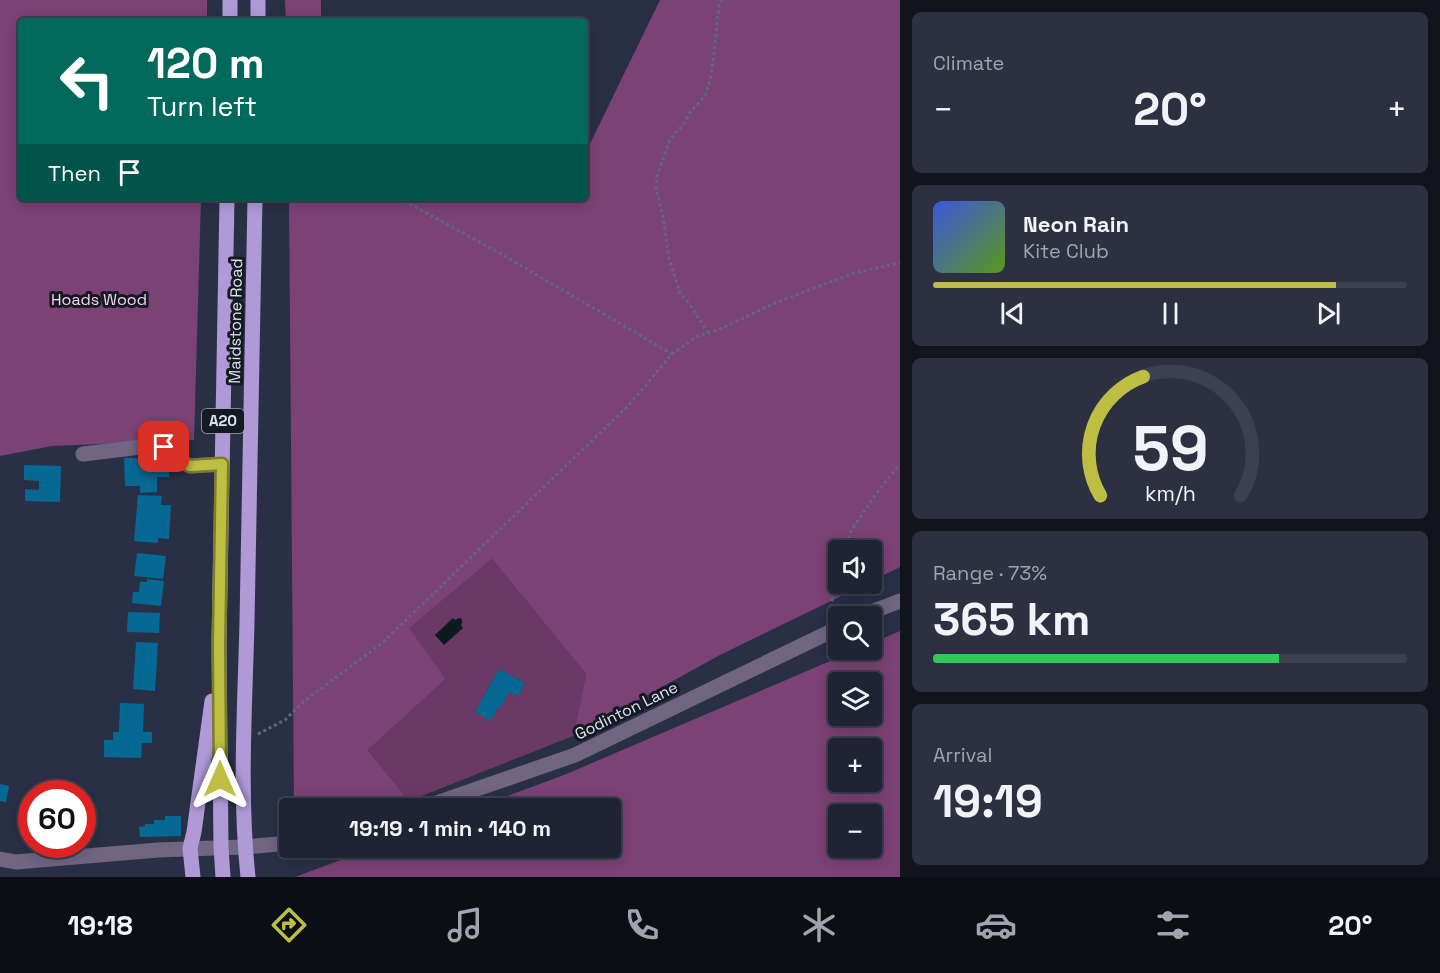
<!DOCTYPE html>
<meta charset="utf-8">
<style>
:root{--surface:#1f2434;--page:#2c3040;--text:#f1f3f6;--muted:#a1a4ac;--line:#3c414f;--accent:#bebf42}
body{margin:0;font-family:"Space Grotesk",sans-serif;background:var(--page);color:var(--text);height:100vh;display:flex;flex-direction:column;font-size:22px;white-space:nowrap}
*{box-sizing:border-box;margin:0}
p{font-size:20px;color:var(--muted)}
.icon{flex:none;width:33px;height:33px;fill:none;stroke:currentColor;stroke-width:2;stroke-linecap:round;stroke-linejoin:round}
.map{position:relative;flex:1;overflow:hidden}
.drawer{display:flex;flex-direction:column;gap:12px;padding:12px;background:#11141d;width:540px}
.drawer>*{flex:none}
.banner{position:absolute;left:18px;top:18px;width:570px;height:183px;border-radius:6px;box-shadow:0 3px 15px #0003,0 0 0 2px var(--line);background:#00695c;color:#fff;overflow:hidden}
.tools{position:absolute;left:828px;top:540px;display:grid;gap:12px}
.tools a{display:grid;place-items:center;width:54px;height:54px;border-radius:6px;background:var(--surface);box-shadow:0 3px 15px #0003,0 0 0 2px var(--line);font-size:30px}
.speed{position:absolute;left:18px;top:780px;display:flex;gap:12px;font-size:30px;font-weight:700;text-align:center}
.speed>*{display:grid;place-content:center;width:78px;height:78px;border-radius:50%;background:var(--surface);box-shadow:0 3px 15px #0003,0 0 0 2px var(--line);line-height:1}
.speed .limit{border:9px solid #d22;background:#fff;color:#111}
.pin{position:absolute;display:grid;place-items:center;width:51px;height:51px;color:#fff;margin:-26px;border-radius:12px;box-shadow:0 3px 9px #0006}
.me{position:absolute;width:66px;margin:-33px;rotate:0deg;stroke-linejoin:round;filter:drop-shadow(0 0 4px #0008)}
.turn{display:flex;align-items:center;gap:21px;height:126px;padding:0 30px;font-size:27px}
.turn .icon{width:78px;height:78px;stroke-width:2.5}
.turn b{display:block;font-size:42px;line-height:51px}
.then{display:flex;align-items:center;height:57px;padding:0 30px;background:#0003;gap:12px;font-size:22px}
.big{font-size:45px;font-weight:800;line-height:1.1}
.drawer .card{flex:1;display:flex;flex-direction:column;justify-content:center;gap:9px;min-width:0;padding:0 21px;border-radius:9px;background:var(--page)}
.drawer .dial{align-items:center;gap:0}
.dial svg{height:156px;overflow:visible;fill:none;stroke:var(--line);stroke-width:7;stroke-linecap:round;text-anchor:middle}
.dial text{fill:var(--text);stroke:none}
.song{display:flex;align-items:center;gap:18px}
.cover{width:72px;height:72px;border-radius:9px;background:linear-gradient(135deg,hsl(230 70% 55%),hsl(90 70% 35%))}
.played{height:6px;border-radius:3px;background:linear-gradient(90deg,var(--accent) 85%,var(--line) 85%)}
.keys{display:flex;justify-content:space-around;direction:ltr}
.heat{display:flex;justify-content:space-between;align-items:center;font-size:33px;direction:ltr}
.charge{height:9px;border-radius:4px;background:linear-gradient(90deg,#34c759 73%,var(--line) 0)}
.trip{position:absolute;left:279px;top:798px;width:342px;height:60px;border-radius:6px;background:var(--surface);box-shadow:0 3px 15px #0003,0 0 0 2px var(--line);font-weight:800;line-height:60px;text-align:center}
.menu{display:flex;height:96px;justify-content:space-around;align-items:center;background:#0c0e15;color:var(--muted)}
.menu .icon{width:42px;height:42px}
.menu .active{color:var(--accent)}
.menu b{font-size:27px;color:var(--text)}
main{display:flex;flex:1;min-height:0}
.map>svg:first-child{display:block}
.green{fill:#6b3965;fill-rule:evenodd}
.forest{fill:#7b4275;fill-rule:evenodd}
.water{fill:#0c1b1d}
.building{fill:#056994}
.lines{fill:none;stroke-linecap:round;stroke-linejoin:round}
.path{stroke:#62687b;stroke-width:3;stroke-dasharray:3 3;stroke-linecap:butt}
.minor{stroke:#706684;stroke-width:15}
.major{stroke:#af9ad7;stroke-width:15}
.route-casing{stroke:#7c7c2b;stroke-width:15}
.route{stroke:#bebf42;stroke-width:10}
.labels{text-anchor:middle;stroke-width:6;stroke-linejoin:round;paint-order:stroke}
.shield{fill:#151922;stroke:#a0a5b1;stroke-width:1.5}
.shield-label{font-size:15px;font-weight:bold;fill:#dce1ee}
.park-label{font-size:16px;fill:#f5d3f0;stroke:#151922}
.street-label{font-size:16px;fill:#dce1ee;stroke:#151922}
</style>
<main>
<div class="map">
<svg width="900" height="877" viewBox="0 0 900 877">
<rect width="100%" height="100%" fill="#293045"/>
<path class="green" d="M492,559L586,674L573,736L409,801L368,750L446,679L408,628ZM499,669L525,683L518,697L509,692L501,707H498L491,720L475,712Z"/>
<g class="forest">
<polygon points="0,0 207,0 207,21 21,21 21,198 201,198 194,440 52,446 0,456"/>
<polygon points="285,0 321,0 321,21 286,21"/>
<polygon points="660,0 900,0 900,567 872,581 872,550 838,550 838,584 866,584 720,655 573,736 586,674 492,559 409,628 446,679 368,750 409,801 390,808 294,808 289,198 585,198 585,154"/>
<path d="M900,631V877H295L373,848H610V808H475L564,775L856,650H872V643ZM872,682V716H838V682ZM872,748V782H838V748ZM838,814H872V848H838Z"/>
</g>
<polygon class="water" points="453,618 455,620 459,618 462,619 462,622 461,625 463,628 444,645 435,635"/>
<g class="building">
<polygon points="169,457 169,477 157,477 157,492 140,493 140,486 125,486 124,458"/>
<polygon points="24,465 61,466 60,502 25,501 25,489 39,490 39,481 24,480"/>
<polygon points="138,495 162,496 161,505 171,505 169,539 158,538 158,543 134,541"/>
<polygon points="137,553 166,556 163,579 134,576"/>
<polygon points="147,579 164,581 161,606 132,603 133,592 139,592 140,582 147,582"/>
<polygon points="128,612 160,613 159,633 127,632"/>
<polygon points="136,642 158,643 155,691 133,689"/>
<polygon points="499,669 525,683 518,697 509,692 501,707 498,707 491,721 475,712"/>
<polygon points="120,703 144,704 143,732 152,732 152,743 142,743 141,758 104,757 104,740 113,740 113,732 119,732"/>
<polygon points="0,784 9,786 6,802 0,801"/>
<polygon points="165,816 181,816 181,836 140,837 139,827 145,826 145,824 154,824 154,820 165,820"/>
</g>
<g class="lines">
<g class="path">
<polyline points="399,198 496,251 672,354"/>
<polyline points="708,333 691,306 680,293 669,259 663,217 656,189 657,177 670,139 683,125 691,111 705,96 710,81 714,53 719,5 722,0"/>
<polyline points="845,550 851,531 876,494 900,464"/>
<polyline points="830,613 834,588 838,572"/>
<polyline points="258,734 285,720 303,702 381,644 629,405 672,354 698,336 720,329 775,303 854,273 900,263"/>
</g>
<g class="minor">
<polyline points="83,454 141,447 167,447 182,462 190,466 222,464"/>
<polyline points="861,616 900,601"/>
<polyline points="422,808 575,755 838,628"/>
<polyline points="0,859 16,862 158,850 244,847 290,843"/>
</g>
<g class="major">
<polyline points="230,21 230,0"/>
<polyline points="258,21 258,0"/>
<polyline points="193,877 190,848 194,832 212,701"/>
<polyline points="223,877 221,847 219,644 227,198"/>
<path d="M248,877C239,792 245,707 247,622C250,481 252,339 255,198"/>
</g>
</g>
<g class="lines">
<defs>
<polyline id="route" points="164,447 167,447 182,462 190,466 222,464 219,644 220,779"/>
</defs>
<use href="#route" class="route-casing"/>
<use href="#route" class="route"/>
</g>
<g class="labels">
<rect class="shield" x="202" y="409" width="42" height="24" rx="4.5"/>
<g class="shield-label">
<text x="223" y="426">A20</text>
</g>
<g class="park-label">
<text x="99" y="305">Hoads Wood</text>
</g>
<g class="street-label">
<text transform="translate(235 321) rotate(-89)" y="6">Maidstone Road</text>
<text transform="translate(626 710) rotate(-26)" y="6">Godinton Lane</text>
</g>
</g>
</svg>
<div class="tools">
<a><svg class="icon" aria-label="sound" viewBox="0 0 24 24"><path d="M4 9h4l5-4v14l-5-4H4zM17 9q2 3 0 6"/></svg></a>
<a><svg class="icon" aria-label="search" viewBox="0 0 24 24"><circle cx="10" cy="10" r="6"/><path d="M15 15l6 6"/></svg></a>
<a><svg class="icon" aria-label="layers" viewBox="0 0 24 24"><path d="M12 4l9 5-9 5-9-5zM3 14l9 5 9-5"/></svg></a>
<a>+</a>
<a>−</a>
</div>
<div class="speed"><div class="limit">60</div></div>
<div class="pin" style="left:164px;top:447px;background:#d93025"><svg class="icon" aria-label="arrive" viewBox="0 0 24 24"><path d="M6 21V4h12l-3 4 3 4H6"/></svg></div>
<svg class="me" style="left:220px;top:779px" viewBox="-20 -20 40 40"><path d="M0-17L14 15 0 8-14 15z" fill="#bebf42" stroke="#fff" stroke-width="4"/></svg>
<div class="trip">19:19 · 1 min · 140 m</div>
<div class="banner">
<div class="turn"><svg class="icon" aria-label="left" viewBox="0 0 24 24"><path d="M17 20v-9H6M10 6l-5 5 5 5"/></svg><div><b>120 m</b>Turn left</div></div>
<div class="then">Then<svg class="icon" aria-label="arrive" viewBox="0 0 24 24"><path d="M6 21V4h12l-3 4 3 4H6"/></svg></div>
</div>
</div>
<section class="drawer">
<div class="card"><p>Climate</p>
<div class="heat"><a>−</a><b class="big">20°</b><a>+</a></div>
</div>
<div class="card">
<div class="song"><i class="cover"></i><div><b>Neon Rain</b><p>Kite Club</p></div></div>
<div class="played"></div>
<div class="keys"><svg class="icon" aria-label="previous" viewBox="0 0 24 24"><path d="M18 5L8 12l10 7zM5 5v14"/></svg><svg class="icon" aria-label="pause" viewBox="0 0 24 24"><path d="M8 5v14M16 5v14"/></svg><svg class="icon" aria-label="next" viewBox="0 0 24 24"><path d="M6 5l10 7-10 7zM19 5v14"/></svg></div>
</div>
<div class="card dial"><svg viewBox="0 0 100 80">
<path d="M14 69A42 42 0 1 1 86 69"/>
<path d="M14 69A42 42 0 0 1 36 8" stroke="#bebf42"/>
<text x="50" y="56" font-size="32" font-weight="700">59</text>
<text x="50" y="72" font-size="11">km/h</text>
</svg></div>
<div class="card"><p>Range · 73%</p><b class="big">365 km</b><div class="charge"></div></div>
<div class="card"><p>Arrival</p><b class="big">19:19</b></div>
</section>
</main>
<nav class="menu">
<b>19:18</b>
<svg class="icon active" aria-label="directions" viewBox="0 0 24 24"><path d="M12 3l9 9-9 9-9-9zM9 14v-3h6M13 9l2 2-2 2"/></svg>
<svg class="icon" aria-label="music" viewBox="0 0 24 24"><path d="M9 18V5l10-2v13"/><circle cx="6" cy="18" r="3"/><circle cx="16" cy="16" r="3"/></svg>
<svg class="icon" aria-label="phone" viewBox="0 0 24 24"><path d="M5 4h4l2 5-3 2q2 4 5 5l2-3 5 2v4C11 20 4 13 5 4z"/></svg>
<svg class="icon" aria-label="climate" viewBox="0 0 24 24"><path d="M12 3v18M4 7l16 10M4 17L20 7"/></svg>
<svg class="icon" aria-label="car" viewBox="0 0 24 24"><path d="M5 17H2v-5l4-1 3-4h7l3 4 3 1v5h-3M9 17h6M6 11h13"/><circle cx="7" cy="17" r="2"/><circle cx="17" cy="17" r="2"/></svg>
<svg class="icon" aria-label="filters" viewBox="0 0 24 24"><path d="M4 7h16M4 17h16"/><circle cx="9" cy="7" r="2"/><circle cx="15" cy="17" r="2"/></svg>
<b>20°</b>
</nav>
